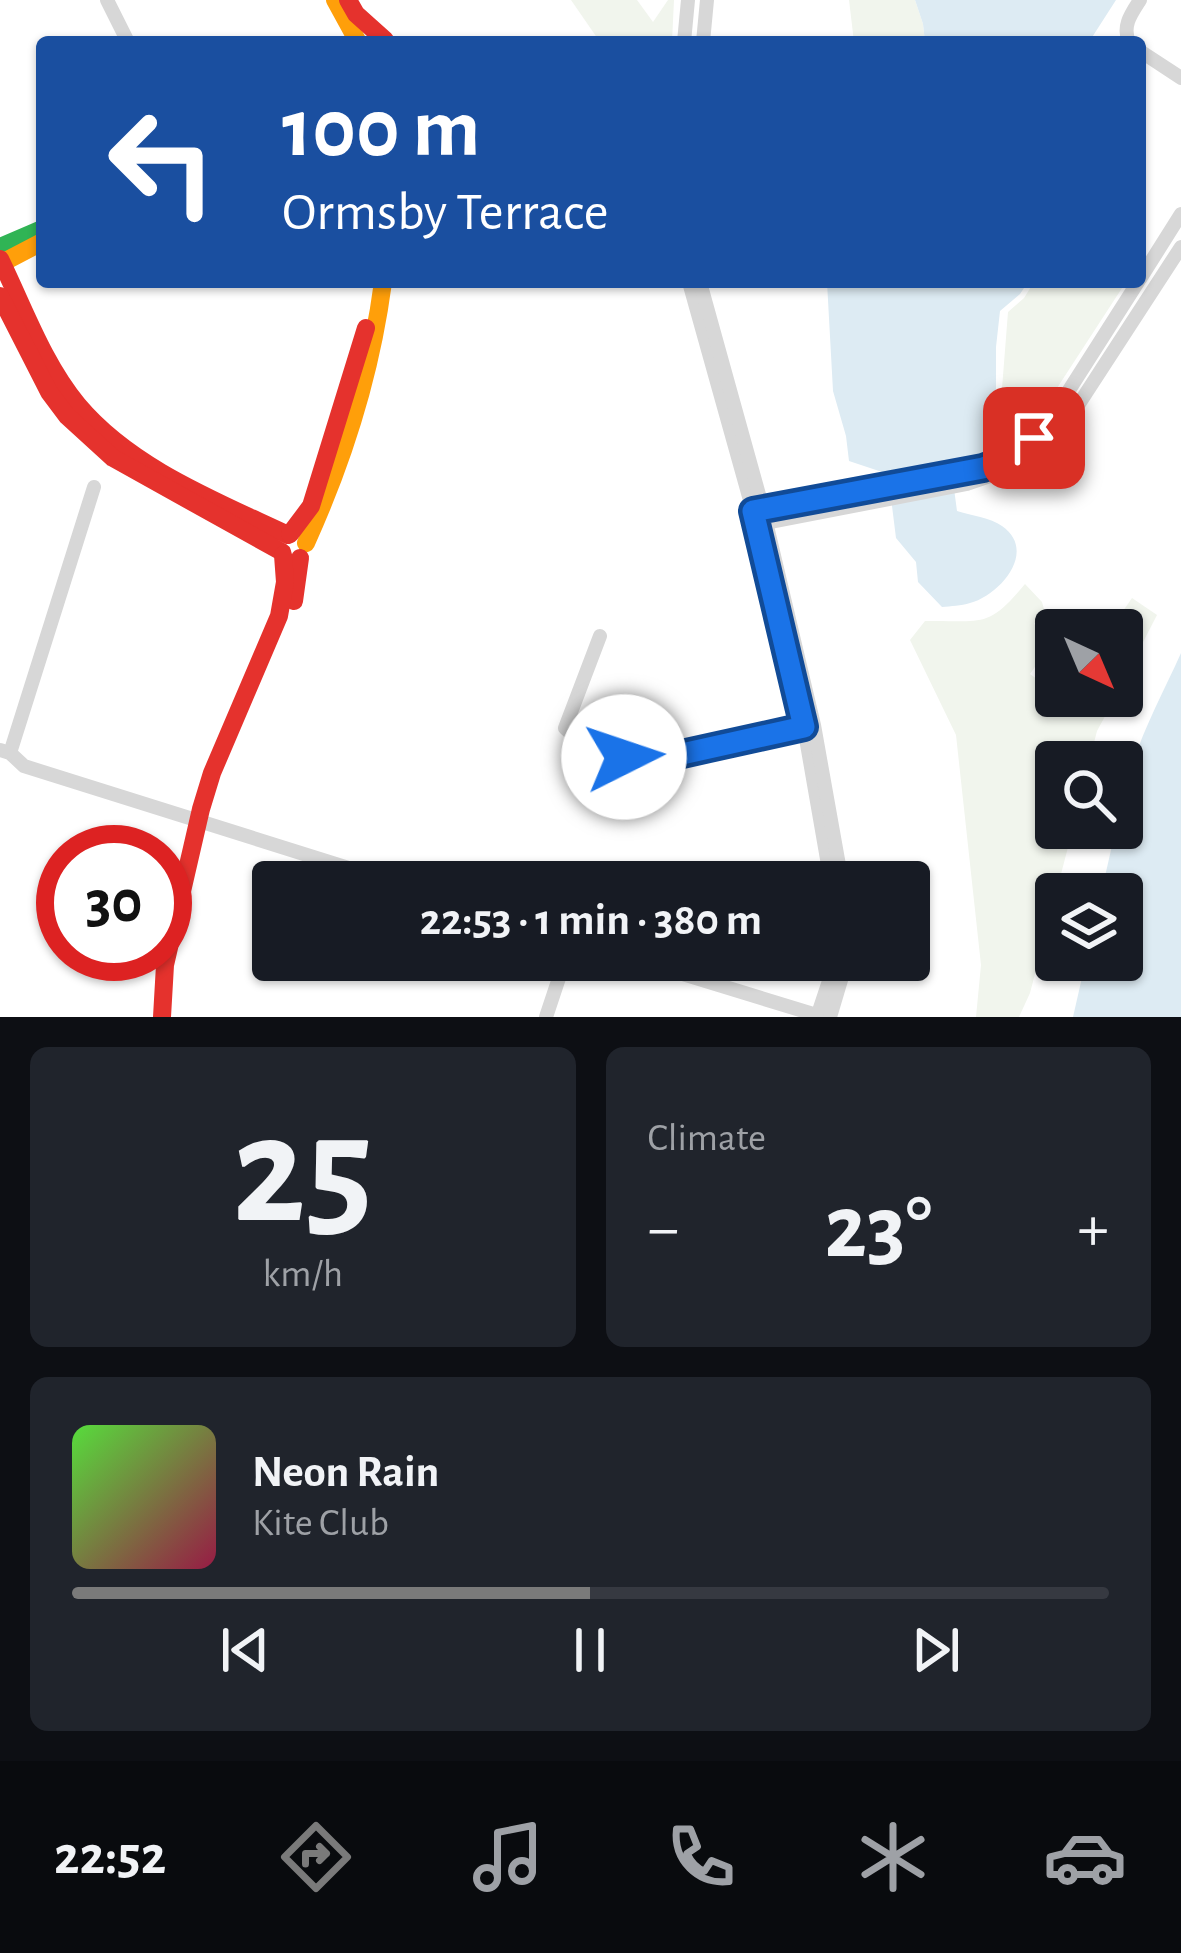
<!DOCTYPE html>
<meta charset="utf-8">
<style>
:root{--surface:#171b24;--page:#20242c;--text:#f1f3f6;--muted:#9ea1a6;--line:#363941;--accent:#7a7a7a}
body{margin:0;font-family:"Alegreya Sans",sans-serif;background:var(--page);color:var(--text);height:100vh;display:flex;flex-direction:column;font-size:45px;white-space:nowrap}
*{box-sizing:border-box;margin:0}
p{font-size:39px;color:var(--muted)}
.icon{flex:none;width:66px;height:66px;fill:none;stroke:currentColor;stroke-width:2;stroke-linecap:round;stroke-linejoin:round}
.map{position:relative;height:1017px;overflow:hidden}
.panel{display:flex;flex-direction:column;gap:30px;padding:30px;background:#0d0f14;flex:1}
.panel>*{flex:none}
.top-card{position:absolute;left:36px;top:36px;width:1110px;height:252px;border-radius:12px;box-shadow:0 3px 9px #0004;background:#1a4fa0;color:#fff;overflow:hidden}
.needle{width:78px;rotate:136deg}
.tools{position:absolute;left:1035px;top:609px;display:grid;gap:24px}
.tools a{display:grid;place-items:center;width:108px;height:108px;border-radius:12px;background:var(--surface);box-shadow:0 3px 9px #0004;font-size:60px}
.speed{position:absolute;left:36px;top:825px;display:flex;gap:24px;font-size:60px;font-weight:700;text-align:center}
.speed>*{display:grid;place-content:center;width:156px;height:156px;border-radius:50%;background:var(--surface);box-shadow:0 3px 9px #0004;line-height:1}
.speed .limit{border:18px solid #d22;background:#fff;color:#111}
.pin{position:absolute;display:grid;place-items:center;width:102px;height:102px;color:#fff;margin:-51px;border-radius:24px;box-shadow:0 6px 18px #0006}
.me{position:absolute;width:132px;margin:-66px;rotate:86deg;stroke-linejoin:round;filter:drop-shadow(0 0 9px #0008)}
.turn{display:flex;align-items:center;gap:42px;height:252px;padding:0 48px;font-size:54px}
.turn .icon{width:156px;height:156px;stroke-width:2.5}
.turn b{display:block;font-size:84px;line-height:102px}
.big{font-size:90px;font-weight:600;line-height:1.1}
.panel .card{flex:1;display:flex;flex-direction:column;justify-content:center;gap:18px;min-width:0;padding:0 42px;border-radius:18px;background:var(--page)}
.panel .dial{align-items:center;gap:0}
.dial b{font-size:156px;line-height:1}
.song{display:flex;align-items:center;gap:36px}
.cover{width:144px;height:144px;border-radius:18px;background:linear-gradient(135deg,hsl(110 70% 55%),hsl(340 70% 35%))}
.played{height:12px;border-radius:6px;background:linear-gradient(90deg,var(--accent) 50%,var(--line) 50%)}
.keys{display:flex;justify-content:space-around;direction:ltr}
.heat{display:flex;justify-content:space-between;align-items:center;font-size:66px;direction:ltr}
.panel .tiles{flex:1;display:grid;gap:30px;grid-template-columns:1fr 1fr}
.card:last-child{grid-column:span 2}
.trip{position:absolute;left:252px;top:861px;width:678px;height:120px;border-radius:12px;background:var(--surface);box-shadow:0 3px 9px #0004;font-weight:600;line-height:120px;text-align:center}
.dock{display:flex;height:192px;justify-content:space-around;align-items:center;background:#090b0e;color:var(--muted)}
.dock .icon{width:84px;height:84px}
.dock .active{color:var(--accent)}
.dock b{font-size:54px;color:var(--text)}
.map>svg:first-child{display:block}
.green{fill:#f1f5ed}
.water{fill:#ddebf3}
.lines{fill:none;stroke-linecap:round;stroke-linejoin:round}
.street{stroke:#d7d7d7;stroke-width:14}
.fast{stroke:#30b455;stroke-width:18}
.slow{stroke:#ff9f0a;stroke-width:18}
.jam{stroke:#e5322d;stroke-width:18}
.route-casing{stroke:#114b97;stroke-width:30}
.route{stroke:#1a73e8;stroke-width:21}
</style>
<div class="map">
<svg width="1181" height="1017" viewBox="0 0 1181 1017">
<rect width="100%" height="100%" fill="#fff"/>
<g class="green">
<polygon points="571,0 637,0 653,22 668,0 674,0 672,42 600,42"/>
<polygon points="849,0 915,0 923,24 925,42 854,42"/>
<polygon points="1034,282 1120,282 1124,285 1033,425 1023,436 997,452 1008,312 1024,298"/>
<path d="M1025,584L1042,602L1044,609L1034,624L1055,638L1030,674L1056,693V696L1063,698L1116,696L1097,731L1089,762H1056V828H1073L1030,993L1019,1017H976L981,965L956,735L910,640L925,621C982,620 987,630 1025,584Z"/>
<polygon points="1132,598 1157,615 1122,683 1122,630 1110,630"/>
</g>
<g class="water">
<polygon points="915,0 1116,0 1089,42 925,42 923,24"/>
<path d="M827,282H1028L1020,294L1000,311L996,347V423L986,460L951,466L957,511C970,515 991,518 1002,526C1038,551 1000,595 970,603C961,606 951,606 942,607L918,582L916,562L896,538L888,474L849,461L846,436L833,391Z"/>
<path d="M1181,653V1017H1073L1086,960H1122V894H1101L1116,828H1122C1122,765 1156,709 1181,653Z"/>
</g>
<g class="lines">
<g class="street">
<polyline points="107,0 128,42"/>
<polyline points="684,42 688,0"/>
<polyline points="703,42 707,0"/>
<path d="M1129,42C1122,26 1131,14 1140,0"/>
<polyline points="1140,51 1181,78"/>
<polyline points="1140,279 1181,214"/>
<polyline points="689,282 753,511 804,727 831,882"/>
<polyline points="700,282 763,509 814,725 842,882"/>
<polyline points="754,511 983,468 1018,452 1050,420 1138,282"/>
<polyline points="760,524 967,484 1022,465 1048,444 1075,410 1181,247"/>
<polyline points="600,636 565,728 577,739 624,757 681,754 809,726"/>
<polyline points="0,750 10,753 24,766 393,882"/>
<polyline points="10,753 94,487"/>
<polyline points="637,960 823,1017"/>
<polyline points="546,1017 565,960"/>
<polyline points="817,1017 836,960"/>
<polyline points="830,1017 847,960"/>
</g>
<polyline class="fast" points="0,247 42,229"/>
<g class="slow">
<polyline points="335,0 358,42"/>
<polyline points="0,264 42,242"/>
<path d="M306,543C344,459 371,374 383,282"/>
</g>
<g class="jam">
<polyline points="348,0 356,14 385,40"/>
<path d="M0,259C24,308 43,363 78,405C131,468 216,501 288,535"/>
<polyline points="0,296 49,392 67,416 113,458 282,552"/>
<polyline points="290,534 311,506 366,328"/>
<polyline points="294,601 300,558"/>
<polyline points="162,1017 165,965 201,809 212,773 279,616 285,582 283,555"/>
</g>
</g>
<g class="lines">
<defs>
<polyline id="route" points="624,757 682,754 804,727 753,511 983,468 1009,458 1034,438"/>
</defs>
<use href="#route" class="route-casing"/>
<use href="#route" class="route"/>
</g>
</svg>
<div class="tools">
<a><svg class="needle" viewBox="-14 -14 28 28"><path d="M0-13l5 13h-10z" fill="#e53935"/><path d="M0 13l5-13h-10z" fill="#9ea1a6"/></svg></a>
<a><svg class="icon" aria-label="search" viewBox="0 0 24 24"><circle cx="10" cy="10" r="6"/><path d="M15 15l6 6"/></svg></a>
<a><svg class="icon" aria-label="layers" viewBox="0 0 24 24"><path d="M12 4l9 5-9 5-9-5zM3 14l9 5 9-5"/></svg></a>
</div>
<div class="speed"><div class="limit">30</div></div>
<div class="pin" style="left:1034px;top:438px;background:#d93025"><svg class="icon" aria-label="arrive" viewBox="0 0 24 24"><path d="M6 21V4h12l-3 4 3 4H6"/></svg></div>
<svg class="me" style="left:624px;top:757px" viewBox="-20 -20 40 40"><circle r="19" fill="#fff"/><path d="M0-13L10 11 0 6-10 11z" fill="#1a73e8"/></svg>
<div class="trip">22:53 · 1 min · 380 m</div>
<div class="top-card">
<div class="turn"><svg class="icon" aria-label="left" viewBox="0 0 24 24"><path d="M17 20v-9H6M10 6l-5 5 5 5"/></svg><div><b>100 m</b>Ormsby Terrace</div></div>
</div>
</div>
<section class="panel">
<div class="tiles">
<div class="card dial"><b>25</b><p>km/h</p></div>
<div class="card"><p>Climate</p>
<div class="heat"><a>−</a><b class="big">23°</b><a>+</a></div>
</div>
<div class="card">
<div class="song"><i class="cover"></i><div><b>Neon Rain</b><p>Kite Club</p></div></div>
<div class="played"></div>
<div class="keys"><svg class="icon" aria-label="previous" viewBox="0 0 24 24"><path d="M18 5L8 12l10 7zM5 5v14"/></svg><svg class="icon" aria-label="pause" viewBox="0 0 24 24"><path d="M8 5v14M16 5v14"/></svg><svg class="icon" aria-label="next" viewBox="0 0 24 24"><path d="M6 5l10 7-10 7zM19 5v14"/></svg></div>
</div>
</div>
</section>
<nav class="dock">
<b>22:52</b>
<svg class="icon active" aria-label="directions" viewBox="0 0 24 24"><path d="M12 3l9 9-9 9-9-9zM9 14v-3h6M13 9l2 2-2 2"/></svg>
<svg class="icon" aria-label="music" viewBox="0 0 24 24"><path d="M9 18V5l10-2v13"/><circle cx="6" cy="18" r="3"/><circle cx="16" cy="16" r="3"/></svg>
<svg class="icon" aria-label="phone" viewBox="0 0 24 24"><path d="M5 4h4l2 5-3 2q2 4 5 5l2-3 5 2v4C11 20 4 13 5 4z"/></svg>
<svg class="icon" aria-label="climate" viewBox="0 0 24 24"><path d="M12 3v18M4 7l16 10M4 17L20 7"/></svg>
<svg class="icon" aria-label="car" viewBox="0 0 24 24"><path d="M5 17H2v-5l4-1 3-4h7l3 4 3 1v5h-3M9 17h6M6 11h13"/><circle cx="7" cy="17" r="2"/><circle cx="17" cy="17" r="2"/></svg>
</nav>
